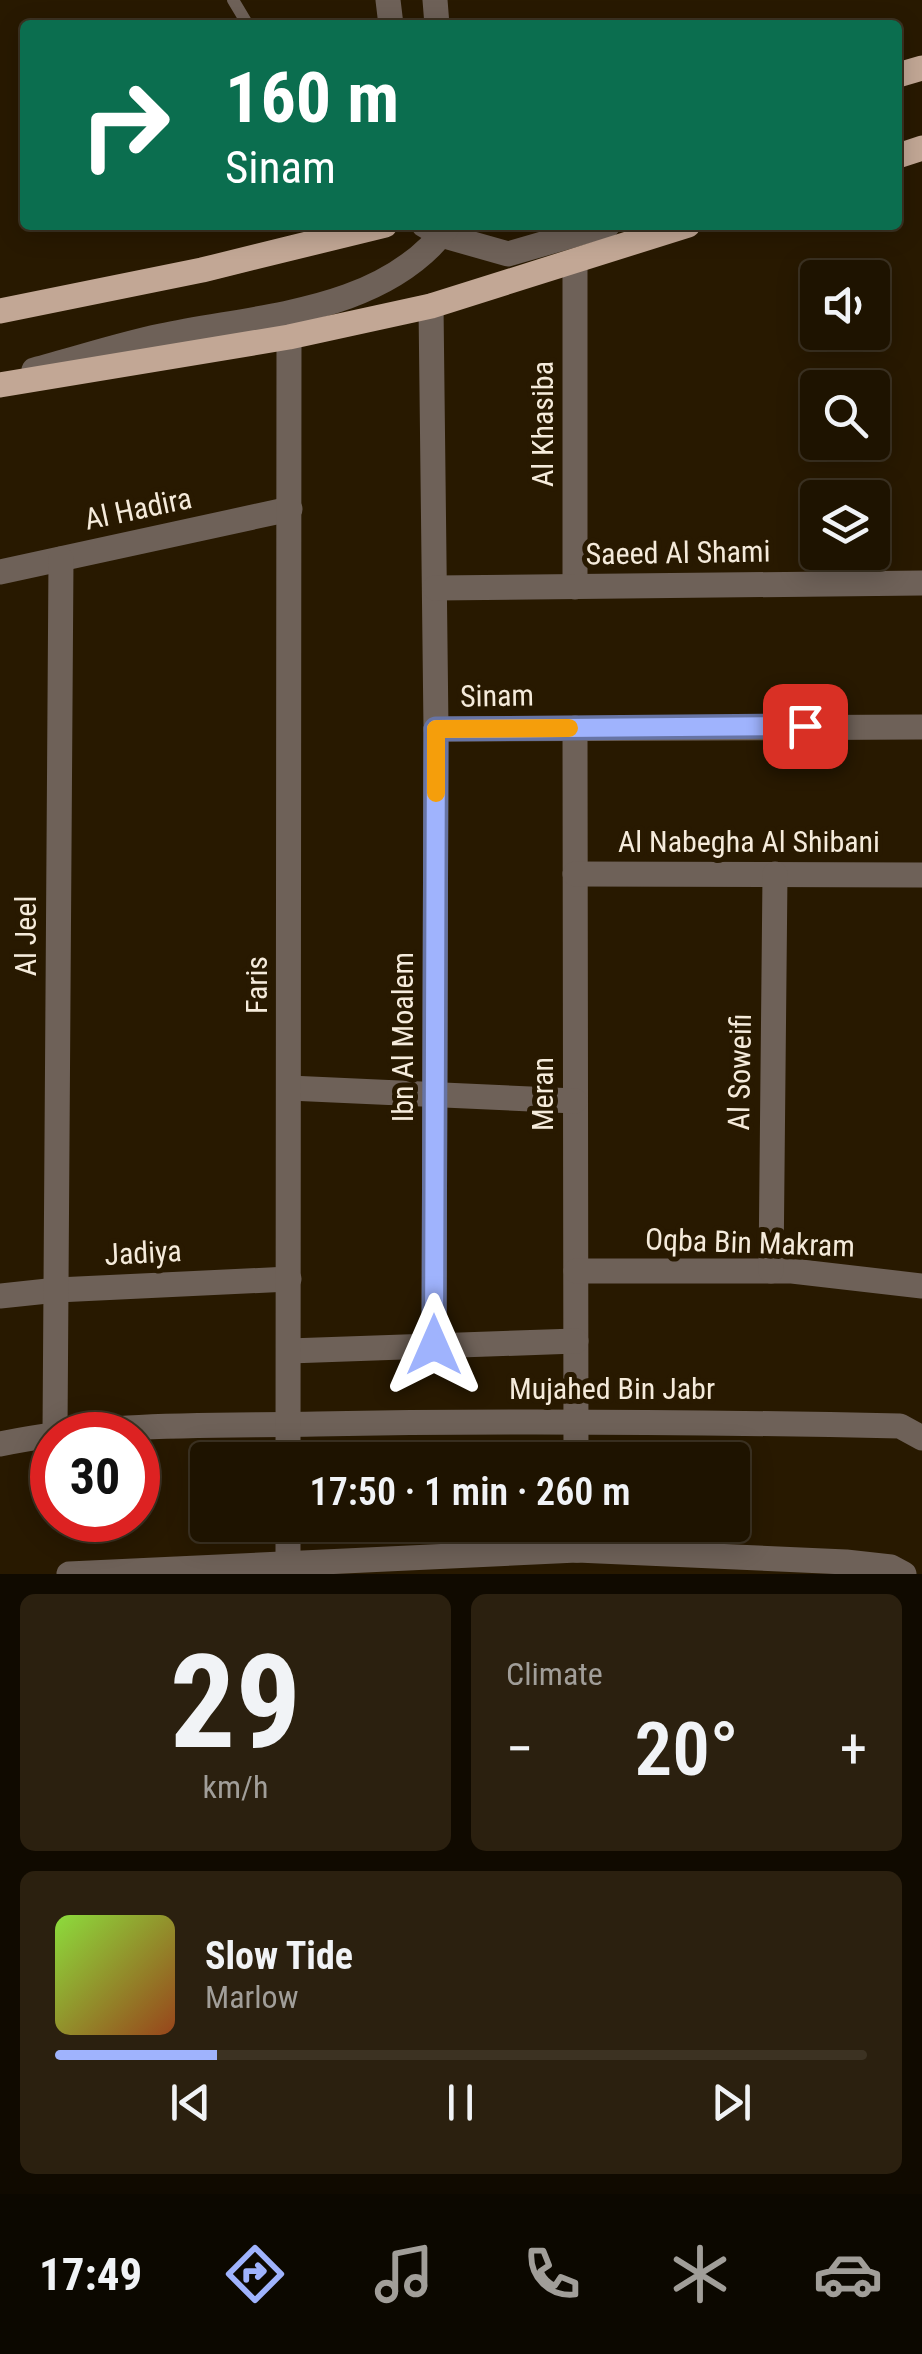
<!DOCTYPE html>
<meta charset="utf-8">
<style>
:root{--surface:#1e1300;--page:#2b200f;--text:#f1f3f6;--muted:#a19e99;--line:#3c3222;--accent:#9fb3fd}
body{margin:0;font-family:"Roboto Condensed",sans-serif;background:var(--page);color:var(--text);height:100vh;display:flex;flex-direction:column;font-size:38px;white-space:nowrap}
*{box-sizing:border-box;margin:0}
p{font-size:32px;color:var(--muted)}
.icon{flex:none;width:55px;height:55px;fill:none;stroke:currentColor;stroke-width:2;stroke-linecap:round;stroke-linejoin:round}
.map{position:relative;height:1574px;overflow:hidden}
.sheet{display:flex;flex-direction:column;gap:20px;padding:20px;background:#100a00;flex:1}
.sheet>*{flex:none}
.guide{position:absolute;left:20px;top:20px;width:882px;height:210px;border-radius:10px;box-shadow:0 5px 25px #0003,0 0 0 2px var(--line);background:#0b6e4f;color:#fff;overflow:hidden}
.fabs{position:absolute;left:800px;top:260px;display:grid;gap:20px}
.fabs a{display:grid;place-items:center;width:90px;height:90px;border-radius:10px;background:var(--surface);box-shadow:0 5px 25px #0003,0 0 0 2px var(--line);font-size:50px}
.speed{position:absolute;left:30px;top:1412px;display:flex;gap:20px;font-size:50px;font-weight:700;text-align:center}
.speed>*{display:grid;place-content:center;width:130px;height:130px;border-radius:50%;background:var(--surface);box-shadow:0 5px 25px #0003,0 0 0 2px var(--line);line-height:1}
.speed .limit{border:15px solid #d22;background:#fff;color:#111}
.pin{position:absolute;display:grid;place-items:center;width:85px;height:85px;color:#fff;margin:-42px;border-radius:20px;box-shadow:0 5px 15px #0006}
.me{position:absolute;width:110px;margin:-55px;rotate:0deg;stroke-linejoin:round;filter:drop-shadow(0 0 8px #0008)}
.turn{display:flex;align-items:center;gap:35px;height:210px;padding:0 40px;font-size:45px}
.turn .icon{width:130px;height:130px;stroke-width:2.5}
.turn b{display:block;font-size:70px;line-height:85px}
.big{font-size:75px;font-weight:600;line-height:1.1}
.sheet .widget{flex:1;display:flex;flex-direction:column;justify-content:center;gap:15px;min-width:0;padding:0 35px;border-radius:15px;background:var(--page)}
.sheet .dial{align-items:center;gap:0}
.dial b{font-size:130px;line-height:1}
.song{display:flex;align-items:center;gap:30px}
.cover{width:120px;height:120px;border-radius:15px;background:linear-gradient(135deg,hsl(90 70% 55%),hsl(20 70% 35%))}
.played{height:10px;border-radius:5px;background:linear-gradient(90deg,var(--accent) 20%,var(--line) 20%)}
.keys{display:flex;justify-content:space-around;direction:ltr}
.heat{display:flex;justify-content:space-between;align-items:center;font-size:55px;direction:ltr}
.sheet .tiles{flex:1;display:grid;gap:20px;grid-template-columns:1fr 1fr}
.widget:last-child{grid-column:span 2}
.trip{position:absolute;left:190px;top:1442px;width:560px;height:100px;border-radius:10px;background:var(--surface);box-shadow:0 5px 25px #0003,0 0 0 2px var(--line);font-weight:600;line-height:100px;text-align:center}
.tabs{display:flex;height:160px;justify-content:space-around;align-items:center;background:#0c0800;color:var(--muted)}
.tabs .icon{width:70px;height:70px}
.tabs .current{color:var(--accent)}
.tabs b{font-size:45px;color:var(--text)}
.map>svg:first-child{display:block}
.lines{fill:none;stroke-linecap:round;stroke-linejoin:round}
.service{stroke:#6e6158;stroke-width:12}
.minor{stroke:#6e6158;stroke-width:25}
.tertiary{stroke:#6e6158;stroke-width:25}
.primary{stroke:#c2a795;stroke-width:25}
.route-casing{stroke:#6774a4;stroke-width:25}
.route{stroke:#9fb3fd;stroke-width:18}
.slow{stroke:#f59e0b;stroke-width:18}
.labels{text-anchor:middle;stroke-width:10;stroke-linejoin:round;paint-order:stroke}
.street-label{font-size:30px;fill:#f5ebdb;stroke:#281900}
</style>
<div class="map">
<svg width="922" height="1574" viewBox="0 0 922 1574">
<rect width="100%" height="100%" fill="#281900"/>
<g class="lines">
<polyline class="service" points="233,0 248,25"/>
<g class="minor">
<polyline points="575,261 575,587"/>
<polyline points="431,306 436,729 922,727"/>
<polyline points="0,572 290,509"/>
<polyline points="435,588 922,583"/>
<polyline points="575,728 576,1460"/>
<polyline points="575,874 922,875"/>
<polyline points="289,1088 575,1101"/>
<polyline points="576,1271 792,1271 922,1286"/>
<polyline points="771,1271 775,874"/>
<polyline points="0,1296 57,1290 289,1279"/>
<polyline points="434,1345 436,729"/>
<polyline points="289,1351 576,1341"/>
<polyline points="55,1432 61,559"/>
<path d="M0,1444C104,1422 211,1426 317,1424C511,1420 705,1422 900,1426L922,1438"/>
<polyline points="288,1460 289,337"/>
<polyline points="577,1525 577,1550"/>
<polyline points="288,1563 288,1525"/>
<polyline points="69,1574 577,1550 846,1562 891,1567 904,1574"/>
</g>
<g class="tertiary">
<polyline points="388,0 391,25"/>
<polyline points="435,0 437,25"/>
<polyline points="424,225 441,235 508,254 608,225"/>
<path d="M34,370C76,359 118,345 161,336C258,315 384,314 449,225"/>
</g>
<g class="primary">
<polyline points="898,75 922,68"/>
<polyline points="898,156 922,148"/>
<polyline points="0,311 202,270 385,225"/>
<polyline points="0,385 289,337 431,306 688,225"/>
</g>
</g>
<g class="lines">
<defs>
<polyline id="route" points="434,1345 436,729 805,726"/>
</defs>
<use href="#route" class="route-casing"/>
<use href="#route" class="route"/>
<polyline class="slow" points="436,793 436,729 569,728"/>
</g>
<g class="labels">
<g class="street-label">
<text transform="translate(543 424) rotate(-90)" y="10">Al Khasiba</text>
<text transform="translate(138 509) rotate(-12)" y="10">Al Hadira</text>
<text transform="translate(678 553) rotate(-1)" y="10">Saeed Al Shami</text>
<text transform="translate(497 696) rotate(-1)" y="10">Sinam</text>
<text x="749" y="852">Al Nabegha Al Shibani</text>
<text transform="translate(26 936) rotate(-90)" y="10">Al Jeel</text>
<text transform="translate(257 985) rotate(-90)" y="10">Faris</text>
<text transform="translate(403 1037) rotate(-90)" y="10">Ibn Al Moalem</text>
<text transform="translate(740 1072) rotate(-89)" y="10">Al Soweifi</text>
<text transform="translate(543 1094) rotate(-90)" y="10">Meran</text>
<text transform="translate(750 1243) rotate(2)" y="10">Oqba Bin Makram</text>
<text transform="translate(143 1253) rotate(-3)" y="10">Jadiya</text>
<text x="612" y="1399">Mujahed Bin Jabr</text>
</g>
</g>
</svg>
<div class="fabs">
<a><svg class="icon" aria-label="sound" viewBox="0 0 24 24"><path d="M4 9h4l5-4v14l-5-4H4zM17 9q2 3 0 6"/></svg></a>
<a><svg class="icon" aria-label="search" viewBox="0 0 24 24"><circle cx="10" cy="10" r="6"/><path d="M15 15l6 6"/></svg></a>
<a><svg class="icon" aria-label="layers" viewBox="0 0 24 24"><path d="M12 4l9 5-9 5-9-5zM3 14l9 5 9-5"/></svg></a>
</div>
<div class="speed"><div class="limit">30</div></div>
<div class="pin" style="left:805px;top:726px;background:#d93025"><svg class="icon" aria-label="arrive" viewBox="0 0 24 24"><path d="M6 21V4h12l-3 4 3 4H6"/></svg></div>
<svg class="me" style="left:434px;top:1345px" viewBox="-20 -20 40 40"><path d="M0-17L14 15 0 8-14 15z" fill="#9fb3fd" stroke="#fff" stroke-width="4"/></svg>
<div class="trip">17:50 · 1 min · 260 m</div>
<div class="guide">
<div class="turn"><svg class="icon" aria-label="right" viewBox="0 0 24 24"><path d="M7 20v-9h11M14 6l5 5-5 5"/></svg><div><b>160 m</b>Sinam</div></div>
</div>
</div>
<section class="sheet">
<div class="tiles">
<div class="widget dial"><b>29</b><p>km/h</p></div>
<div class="widget"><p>Climate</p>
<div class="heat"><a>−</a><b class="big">20°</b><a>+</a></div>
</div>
<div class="widget">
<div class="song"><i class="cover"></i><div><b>Slow Tide</b><p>Marlow</p></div></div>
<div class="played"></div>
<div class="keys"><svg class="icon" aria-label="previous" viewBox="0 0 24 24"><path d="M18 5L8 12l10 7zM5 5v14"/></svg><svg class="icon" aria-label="pause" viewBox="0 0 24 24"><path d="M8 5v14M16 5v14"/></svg><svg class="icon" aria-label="next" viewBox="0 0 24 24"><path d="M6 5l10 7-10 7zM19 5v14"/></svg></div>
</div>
</div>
</section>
<nav class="tabs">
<b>17:49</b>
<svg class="icon current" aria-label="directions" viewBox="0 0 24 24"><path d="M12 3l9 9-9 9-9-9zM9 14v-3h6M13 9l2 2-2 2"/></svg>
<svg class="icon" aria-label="music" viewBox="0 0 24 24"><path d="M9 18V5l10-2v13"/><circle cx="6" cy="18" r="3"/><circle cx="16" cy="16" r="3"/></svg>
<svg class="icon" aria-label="phone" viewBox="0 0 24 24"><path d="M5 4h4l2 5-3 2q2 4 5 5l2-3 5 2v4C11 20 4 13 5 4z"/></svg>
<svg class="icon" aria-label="climate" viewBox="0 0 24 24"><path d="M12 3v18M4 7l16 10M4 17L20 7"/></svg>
<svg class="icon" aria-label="car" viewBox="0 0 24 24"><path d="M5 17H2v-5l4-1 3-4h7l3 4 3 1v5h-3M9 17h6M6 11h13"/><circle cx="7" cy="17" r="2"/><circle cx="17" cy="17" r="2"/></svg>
</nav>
